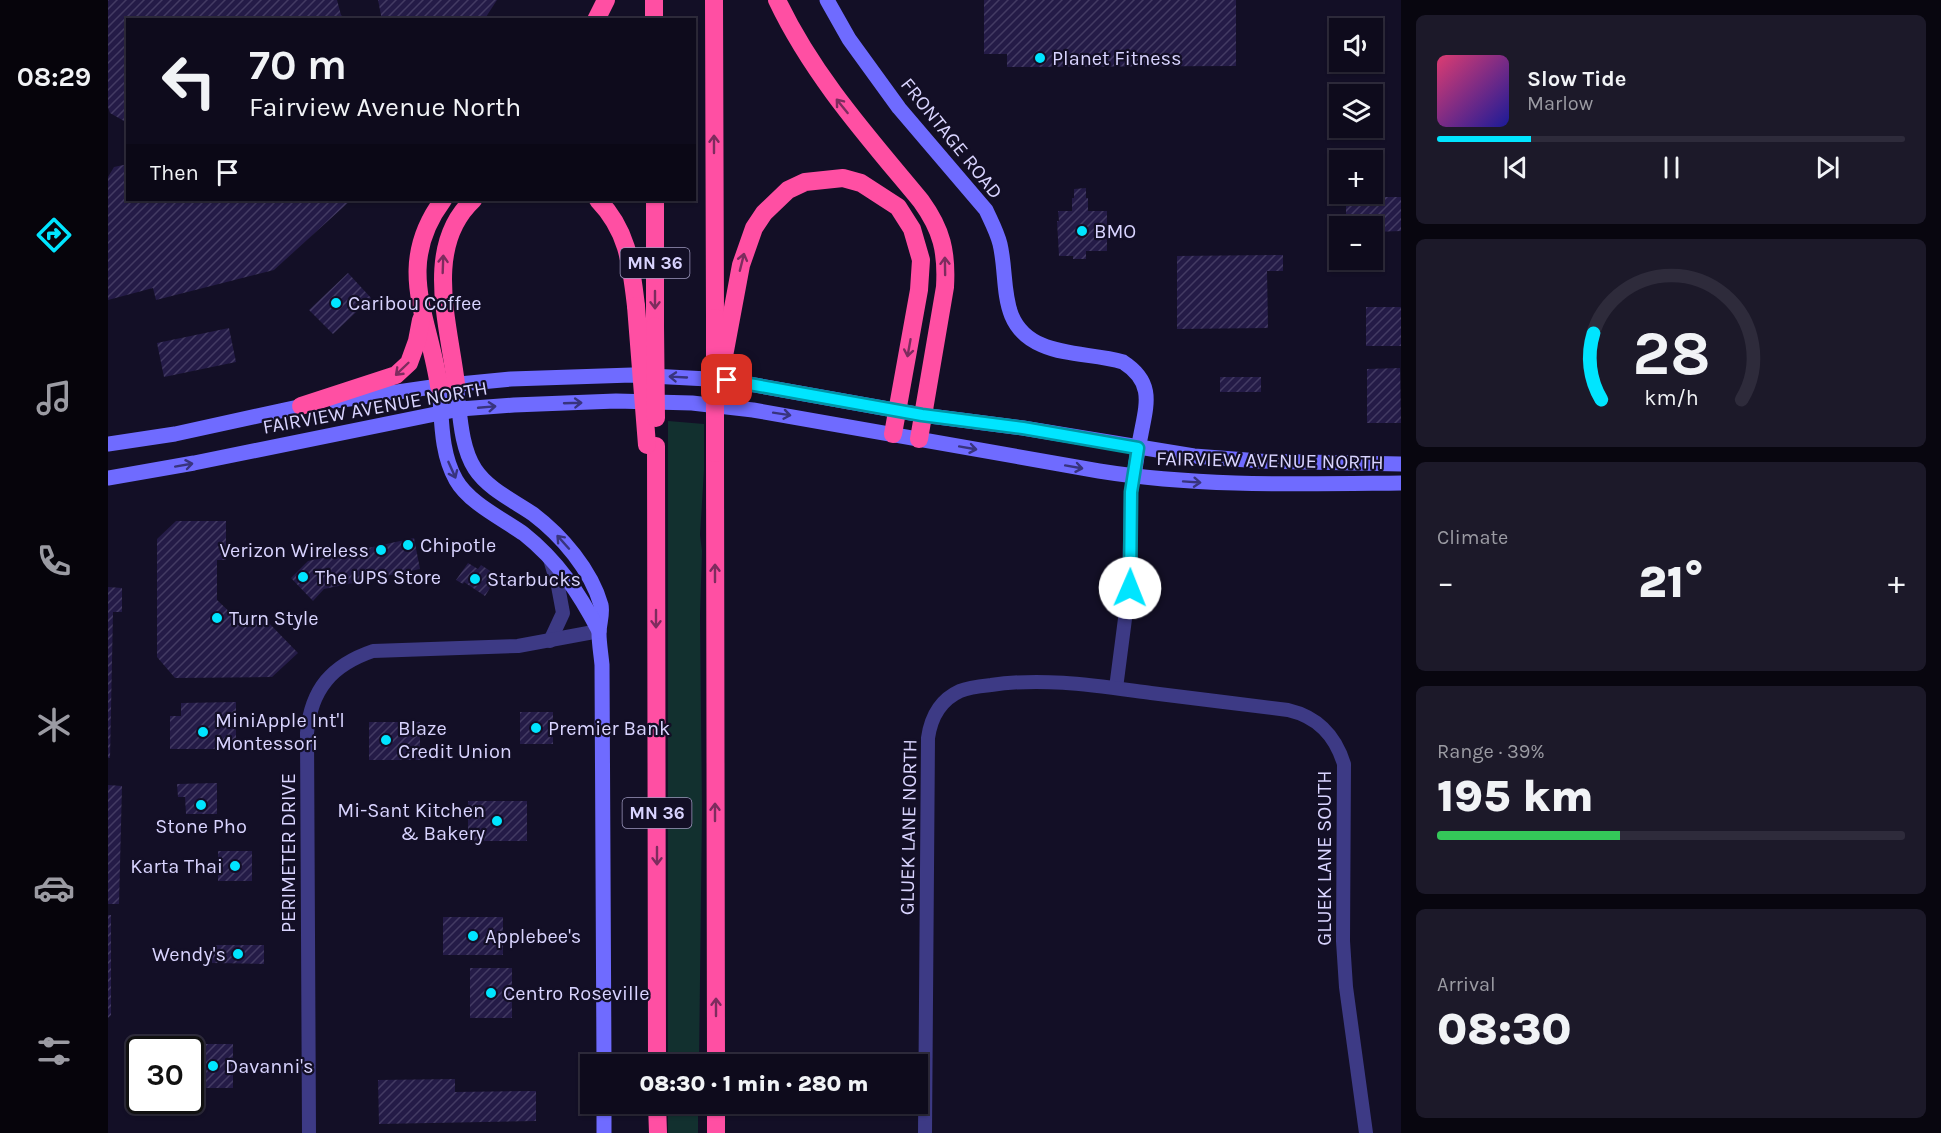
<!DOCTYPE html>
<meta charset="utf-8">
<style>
:root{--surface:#0e0b1c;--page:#1c1929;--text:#f1f3f6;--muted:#9b9ba3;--line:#2e2b3b;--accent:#00e5ff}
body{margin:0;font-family:Karla,sans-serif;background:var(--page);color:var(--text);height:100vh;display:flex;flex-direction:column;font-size:22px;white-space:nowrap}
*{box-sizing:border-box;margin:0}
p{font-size:20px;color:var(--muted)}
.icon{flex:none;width:33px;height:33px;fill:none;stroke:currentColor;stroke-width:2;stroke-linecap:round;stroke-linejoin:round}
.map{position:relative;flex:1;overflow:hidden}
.sheet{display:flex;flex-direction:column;gap:15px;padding:15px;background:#08060f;width:540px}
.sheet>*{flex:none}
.banner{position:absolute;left:18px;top:18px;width:570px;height:183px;border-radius:0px;box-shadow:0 2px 4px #0004,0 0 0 2px var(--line);background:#0e0b1c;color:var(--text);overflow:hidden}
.controls{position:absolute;left:1221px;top:18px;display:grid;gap:12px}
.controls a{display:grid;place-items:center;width:54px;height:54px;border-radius:0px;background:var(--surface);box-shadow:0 2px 4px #0004,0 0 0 2px var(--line);font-size:30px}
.speed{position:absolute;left:18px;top:1036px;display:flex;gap:12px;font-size:30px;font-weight:700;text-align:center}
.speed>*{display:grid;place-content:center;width:78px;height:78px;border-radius:50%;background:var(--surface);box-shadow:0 2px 4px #0004,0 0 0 2px var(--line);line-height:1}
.speed .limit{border:3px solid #111;border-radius:9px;background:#fff;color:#111}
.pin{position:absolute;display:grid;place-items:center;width:51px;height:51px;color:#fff;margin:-26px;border-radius:12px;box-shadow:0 3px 9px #0006}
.me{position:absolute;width:66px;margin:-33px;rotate:1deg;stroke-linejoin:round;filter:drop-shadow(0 0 4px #0008)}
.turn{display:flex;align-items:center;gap:21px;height:126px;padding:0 24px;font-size:27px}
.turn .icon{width:78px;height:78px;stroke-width:2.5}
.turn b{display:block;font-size:42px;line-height:51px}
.then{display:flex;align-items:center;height:57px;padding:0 24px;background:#0003;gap:12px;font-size:22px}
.big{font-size:45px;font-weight:800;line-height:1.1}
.sheet .tile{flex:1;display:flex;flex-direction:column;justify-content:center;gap:9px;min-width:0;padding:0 21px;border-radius:9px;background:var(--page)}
.sheet .dial{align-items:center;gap:0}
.dial svg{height:156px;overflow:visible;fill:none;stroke:var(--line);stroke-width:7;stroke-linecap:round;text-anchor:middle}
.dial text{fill:var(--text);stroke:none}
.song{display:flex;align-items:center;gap:18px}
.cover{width:72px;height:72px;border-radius:9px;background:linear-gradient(135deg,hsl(340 70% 55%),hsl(240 70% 35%))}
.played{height:6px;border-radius:3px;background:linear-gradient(90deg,var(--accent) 20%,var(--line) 20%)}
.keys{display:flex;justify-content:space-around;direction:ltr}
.heat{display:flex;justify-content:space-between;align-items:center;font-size:33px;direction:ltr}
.charge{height:9px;border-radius:4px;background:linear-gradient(90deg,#34c759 39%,var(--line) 0)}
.trip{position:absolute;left:472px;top:1054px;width:348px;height:60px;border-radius:0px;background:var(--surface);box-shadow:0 2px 4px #0004,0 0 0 2px var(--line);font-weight:800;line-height:60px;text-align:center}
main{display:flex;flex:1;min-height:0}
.tabs{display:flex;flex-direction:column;width:108px;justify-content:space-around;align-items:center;background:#06040b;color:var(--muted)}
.tabs .icon{width:42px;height:42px}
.tabs .current{color:var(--accent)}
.tabs b{font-size:27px;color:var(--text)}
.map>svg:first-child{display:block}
.grass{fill:#12302f}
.building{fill:url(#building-hatch)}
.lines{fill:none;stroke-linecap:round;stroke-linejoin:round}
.street{stroke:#3d3a85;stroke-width:14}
.secondary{stroke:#6f6bff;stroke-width:15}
.highway{stroke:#ff4fa3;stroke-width:18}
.highway-bridge{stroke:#ff4fa3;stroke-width:18}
.oneway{stroke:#7d2c5e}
.oneway2{stroke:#38347d}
.route-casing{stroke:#0095a6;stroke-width:15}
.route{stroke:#00e5ff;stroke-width:10}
.poi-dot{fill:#00e5ff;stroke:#130f26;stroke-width:2}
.labels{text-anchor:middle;stroke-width:4.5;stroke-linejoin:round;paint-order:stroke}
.shield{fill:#130f26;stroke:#9e99be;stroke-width:1.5}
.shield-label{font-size:18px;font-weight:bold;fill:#d9d4ff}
.poi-label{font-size:20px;fill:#d9d4ff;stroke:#130f26;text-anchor:start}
.street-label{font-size:20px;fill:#d9d4ff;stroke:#130f26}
</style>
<main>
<nav class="tabs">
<b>08:29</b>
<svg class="icon current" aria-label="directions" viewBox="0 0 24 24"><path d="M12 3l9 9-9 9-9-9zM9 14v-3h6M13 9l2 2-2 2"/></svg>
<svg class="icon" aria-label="music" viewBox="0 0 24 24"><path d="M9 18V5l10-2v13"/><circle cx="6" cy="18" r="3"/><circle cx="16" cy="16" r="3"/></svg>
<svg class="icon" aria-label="phone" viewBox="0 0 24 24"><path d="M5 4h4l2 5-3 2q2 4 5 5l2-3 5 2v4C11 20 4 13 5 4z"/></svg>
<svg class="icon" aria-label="climate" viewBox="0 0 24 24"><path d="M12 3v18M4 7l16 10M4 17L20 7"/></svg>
<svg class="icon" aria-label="car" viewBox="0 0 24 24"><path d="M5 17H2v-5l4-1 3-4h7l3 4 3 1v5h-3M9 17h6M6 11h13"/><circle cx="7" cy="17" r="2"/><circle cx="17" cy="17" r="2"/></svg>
<svg class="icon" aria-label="filters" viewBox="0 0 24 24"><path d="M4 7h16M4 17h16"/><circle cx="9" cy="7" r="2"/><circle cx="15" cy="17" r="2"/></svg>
</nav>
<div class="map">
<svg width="1293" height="1133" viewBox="0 0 1293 1133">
<defs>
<pattern id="building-hatch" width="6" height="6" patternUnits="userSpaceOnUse" patternTransform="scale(1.5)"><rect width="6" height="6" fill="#241b47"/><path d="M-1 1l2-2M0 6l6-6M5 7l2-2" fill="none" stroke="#433b63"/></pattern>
</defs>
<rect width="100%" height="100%" fill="#130f26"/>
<g class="grass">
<polygon points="560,421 596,424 596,470 592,535 594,551 592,615 594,810 591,1065 560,1065"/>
<rect x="560" y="1104" width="30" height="29"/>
</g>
<g class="building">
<polygon points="0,0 229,0 233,15 239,20 20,20 20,120 16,121 2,113 0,107"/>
<polygon points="270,0 389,0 376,20 274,20"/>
<polygon points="876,0 1128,0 1128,66 899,67 899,54 876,54"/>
<polygon points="20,164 20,200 243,200 166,270 48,300 45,288 0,300 0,177 6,167"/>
<polygon points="978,188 978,198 980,198 980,211 999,211 999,251 978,251 978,259 965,259 965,256 951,256 949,221 951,221 950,211 964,211 964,198 966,198 966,189"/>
<polygon points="1238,197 1293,197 1293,231 1264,232 1264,226 1238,226"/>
<polygon points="1175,255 1175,271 1159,271 1160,328 1069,329 1069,256"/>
<polygon points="240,273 263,298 225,334 201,310"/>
<rect x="1258" y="307" width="35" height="39"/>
<polygon points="121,328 128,362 56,377 49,343"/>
<polygon points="1292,368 1293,423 1259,423 1259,369"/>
<rect x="1112" y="377" width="41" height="15"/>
<polygon points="68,521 118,521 118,560 109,560 109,600 128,618 157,619 190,653 164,677 67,678 49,657 49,539"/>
<polygon points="306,538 312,569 216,589 205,601 183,578 200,561"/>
<polygon points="360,563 370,569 373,565 387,574 384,578 387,580 377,596 356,582 355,584 348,580"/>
<polygon points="0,587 14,588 14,612 5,612 2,758 0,758"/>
<polygon points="128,702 128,749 62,749 62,716 73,716 73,703"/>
<rect x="412" y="712" width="33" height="32"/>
<rect x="261" y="722" width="51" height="38"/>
<polygon points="109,783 109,814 78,814 77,797 70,797 69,784"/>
<polygon points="0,785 14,786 11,904 0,904"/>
<rect x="360" y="801" width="59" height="40"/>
<rect x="110" y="851" width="34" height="30"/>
<polygon points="0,915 3,915 3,1015 0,1018"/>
<rect x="335" y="917" width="60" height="38"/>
<polygon points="104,945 156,945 156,964 104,963"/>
<rect x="362" y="968" width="42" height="50"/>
<rect x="85" y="1044" width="40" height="44"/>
<polygon points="347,1079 347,1092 428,1091 428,1121 271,1124 270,1080"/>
</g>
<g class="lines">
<g class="street">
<polyline points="442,559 450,586 455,613 442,641"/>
<polyline points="1008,688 1021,588 1023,492 1026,477"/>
<path d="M201,1133L199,733C203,689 224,665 265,651L410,646L491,631"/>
<path d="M817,1133L820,738C823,717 832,700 852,691C861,687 873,686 883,685C937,677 990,686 1043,693C1089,699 1134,704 1180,710C1210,717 1227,735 1236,764L1235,941L1238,987L1258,1133"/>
</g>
<g class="secondary">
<path d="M719,0L741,39L791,108L878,210C883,221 889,232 892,244C901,282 889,326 934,345C959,356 989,354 1015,362C1046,382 1039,403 1033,434C1030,448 1028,462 1026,477"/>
<path d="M348,384C352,411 352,446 367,469C380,489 406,501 425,514C454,536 483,570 493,605C495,614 491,624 491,633C491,643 493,654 494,665L496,1065"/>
<path d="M331,386C334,417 332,452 348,480C361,503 395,519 416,534C450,561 471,593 491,631"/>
<polyline points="227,401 331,386 403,379 524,375 619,380 814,415 915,428 1086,456 1152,461 1293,464"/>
<polyline points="0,444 67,434 204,404"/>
<path d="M0,478L86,463L352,409L406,405L508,401L584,403L645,410L991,471C1091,487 1192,484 1293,483"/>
<polyline points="496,1104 496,1133"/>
</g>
<g class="highway">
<polyline points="546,0 546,20"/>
<polyline points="606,0 607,318"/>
<path d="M669,0C705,76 760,137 813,201C834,230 839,252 837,287L811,439"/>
<polyline points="488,20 498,0"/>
<path d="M490,200C520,231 523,264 528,306"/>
<polyline points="547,200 547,326"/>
<polyline points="616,356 633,265 646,228 656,213 680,190 697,182 735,178 753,183 790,207 804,229 813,260 811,290 785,434"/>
<path d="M348,384C341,324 315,247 365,200"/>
<path d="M331,386C321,317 286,266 335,200"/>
<polyline points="193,406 288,375 301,363 309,341 313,320"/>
<polyline points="548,446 549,1065"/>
<polyline points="607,453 608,1065"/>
<polyline points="549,1104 550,1133"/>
<polyline points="608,1104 608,1133"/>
</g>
<g class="highway-bridge">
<polyline points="528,306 539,445"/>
<polyline points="607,318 607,453"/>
<polyline points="547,326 548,418"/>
</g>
</g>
<defs><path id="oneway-shaft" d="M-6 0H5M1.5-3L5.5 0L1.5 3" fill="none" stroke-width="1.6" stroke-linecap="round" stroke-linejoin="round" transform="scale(1.5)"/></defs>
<g class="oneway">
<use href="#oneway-shaft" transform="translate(734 106) rotate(-129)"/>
<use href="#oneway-shaft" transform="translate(606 144) rotate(-90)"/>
<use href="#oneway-shaft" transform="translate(634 262) rotate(-76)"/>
<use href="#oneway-shaft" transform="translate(335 264) rotate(-88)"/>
<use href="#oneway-shaft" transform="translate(837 266) rotate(-91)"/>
<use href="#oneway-shaft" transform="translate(547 300) rotate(90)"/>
<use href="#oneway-shaft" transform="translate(801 348) rotate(100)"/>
<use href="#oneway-shaft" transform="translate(294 369) rotate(136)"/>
<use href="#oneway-shaft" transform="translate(607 573) rotate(-90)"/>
<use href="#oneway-shaft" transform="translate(548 619) rotate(90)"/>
<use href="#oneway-shaft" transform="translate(607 812) rotate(-90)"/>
<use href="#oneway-shaft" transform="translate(549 856) rotate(90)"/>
<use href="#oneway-shaft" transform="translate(608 1007) rotate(-90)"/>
</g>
<g class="oneway2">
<use href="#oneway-shaft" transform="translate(570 377) rotate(-177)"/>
<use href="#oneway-shaft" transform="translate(465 403) rotate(-2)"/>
<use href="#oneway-shaft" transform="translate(379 407) rotate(-5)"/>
<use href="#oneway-shaft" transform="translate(674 414) rotate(9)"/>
<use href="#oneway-shaft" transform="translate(860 448) rotate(10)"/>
<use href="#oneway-shaft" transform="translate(76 465) rotate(-10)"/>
<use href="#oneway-shaft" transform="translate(966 467) rotate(10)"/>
<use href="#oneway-shaft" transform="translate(344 470) rotate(66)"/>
<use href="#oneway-shaft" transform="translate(1084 482) rotate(4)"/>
<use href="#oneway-shaft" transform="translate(455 542) rotate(-132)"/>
</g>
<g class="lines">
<defs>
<polyline id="route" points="619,380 814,415 915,428 1030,448 1023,492 1022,588"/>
</defs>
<use href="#route" class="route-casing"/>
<use href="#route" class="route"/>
</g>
<g class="poi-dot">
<circle cx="932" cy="58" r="6"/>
<circle cx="974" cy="231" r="6"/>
<circle cx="228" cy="303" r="6"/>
<circle cx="300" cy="545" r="6"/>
<circle cx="273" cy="550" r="6"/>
<circle cx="195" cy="577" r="6"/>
<circle cx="367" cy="579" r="6"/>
<circle cx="109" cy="618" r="6"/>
<circle cx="428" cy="728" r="6"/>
<circle cx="95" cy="732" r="6"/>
<circle cx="278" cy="740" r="6"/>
<circle cx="93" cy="805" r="6"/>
<circle cx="389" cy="821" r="6"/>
<circle cx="127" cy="866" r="6"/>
<circle cx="365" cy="936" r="6"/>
<circle cx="130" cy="954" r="6"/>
<circle cx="383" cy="993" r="6"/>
<circle cx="105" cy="1066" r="6"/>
</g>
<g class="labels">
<g class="shield">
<rect x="512.5" y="248" width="69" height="30" rx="4.5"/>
<rect x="514.5" y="798" width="69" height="30" rx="4.5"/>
</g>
<g class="shield-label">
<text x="547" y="269">MN 36</text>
<text x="549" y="819">MN 36</text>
</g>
<g class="poi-label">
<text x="944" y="65">Planet Fitness</text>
<text x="986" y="238">BMO</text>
<text x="240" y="310">Caribou Coffee</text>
<text x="312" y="552">Chipotle</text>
<text x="261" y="557" text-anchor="end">Verizon Wireless</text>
<text x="207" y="584">The UPS Store</text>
<text x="379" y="586">Starbucks</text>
<text x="121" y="625">Turn Style</text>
<text x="107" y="727">MiniApple Int'l<tspan x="107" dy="23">Montessori</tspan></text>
<text x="290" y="735">Blaze<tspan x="290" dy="23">Credit Union</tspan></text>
<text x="440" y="735">Premier Bank</text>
<text x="377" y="817" text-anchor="end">Mi-Sant Kitchen<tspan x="377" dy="23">&amp; Bakery</tspan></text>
<text x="93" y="833" text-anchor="middle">Stone Pho</text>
<text x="115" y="873" text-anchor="end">Karta Thai</text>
<text x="377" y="943">Applebee's</text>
<text x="118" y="961" text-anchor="end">Wendy's</text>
<text x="395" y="1000">Centro Roseville</text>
<text x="117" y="1073">Davanni's</text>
</g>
<g class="street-label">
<text transform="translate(844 138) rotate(51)" y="7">FRONTAGE ROAD</text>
<text transform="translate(267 407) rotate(-10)" y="7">FAIRVIEW AVENUE NORTH</text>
<text transform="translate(1162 460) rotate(1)" y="7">FAIRVIEW AVENUE NORTH</text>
<text transform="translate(800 827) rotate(-89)" y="7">GLUEK LANE NORTH</text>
<text transform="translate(180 853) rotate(-90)" y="7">PERIMETER DRIVE</text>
<text transform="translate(1216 858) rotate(-90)" y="7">GLUEK LANE SOUTH</text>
</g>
</g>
</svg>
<div class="controls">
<a><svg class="icon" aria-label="sound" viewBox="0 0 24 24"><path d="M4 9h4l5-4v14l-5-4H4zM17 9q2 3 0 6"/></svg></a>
<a><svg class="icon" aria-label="layers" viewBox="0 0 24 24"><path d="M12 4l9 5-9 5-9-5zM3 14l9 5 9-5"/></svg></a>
<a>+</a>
<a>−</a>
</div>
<div class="speed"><div class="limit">30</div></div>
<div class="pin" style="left:619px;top:380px;background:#d93025"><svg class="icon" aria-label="arrive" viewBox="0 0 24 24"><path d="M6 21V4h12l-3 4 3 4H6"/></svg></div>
<svg class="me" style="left:1022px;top:588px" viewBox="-20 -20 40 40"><circle r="19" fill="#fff"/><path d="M0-13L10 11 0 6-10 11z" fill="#00e5ff"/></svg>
<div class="trip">08:30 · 1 min · 280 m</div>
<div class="banner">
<div class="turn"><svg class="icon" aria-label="left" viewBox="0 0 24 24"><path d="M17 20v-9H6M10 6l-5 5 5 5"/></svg><div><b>70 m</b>Fairview Avenue North</div></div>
<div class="then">Then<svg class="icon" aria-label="arrive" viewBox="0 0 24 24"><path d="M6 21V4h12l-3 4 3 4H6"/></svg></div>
</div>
</div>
<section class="sheet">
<div class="tile">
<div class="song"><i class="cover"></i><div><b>Slow Tide</b><p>Marlow</p></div></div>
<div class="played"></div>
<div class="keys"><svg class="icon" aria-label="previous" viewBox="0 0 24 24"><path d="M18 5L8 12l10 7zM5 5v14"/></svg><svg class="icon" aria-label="pause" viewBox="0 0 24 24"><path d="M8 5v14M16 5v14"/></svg><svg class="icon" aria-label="next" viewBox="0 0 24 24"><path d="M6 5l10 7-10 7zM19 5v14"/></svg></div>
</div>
<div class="tile dial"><svg viewBox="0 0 100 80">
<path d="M14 69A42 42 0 1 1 86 69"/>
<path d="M14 69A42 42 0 0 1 10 35" stroke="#00e5ff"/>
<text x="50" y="56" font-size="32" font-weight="700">28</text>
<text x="50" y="72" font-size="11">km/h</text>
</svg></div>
<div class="tile"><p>Climate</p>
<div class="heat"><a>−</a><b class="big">21°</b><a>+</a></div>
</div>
<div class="tile"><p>Range · 39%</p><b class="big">195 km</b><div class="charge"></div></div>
<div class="tile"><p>Arrival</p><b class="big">08:30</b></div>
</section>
</main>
